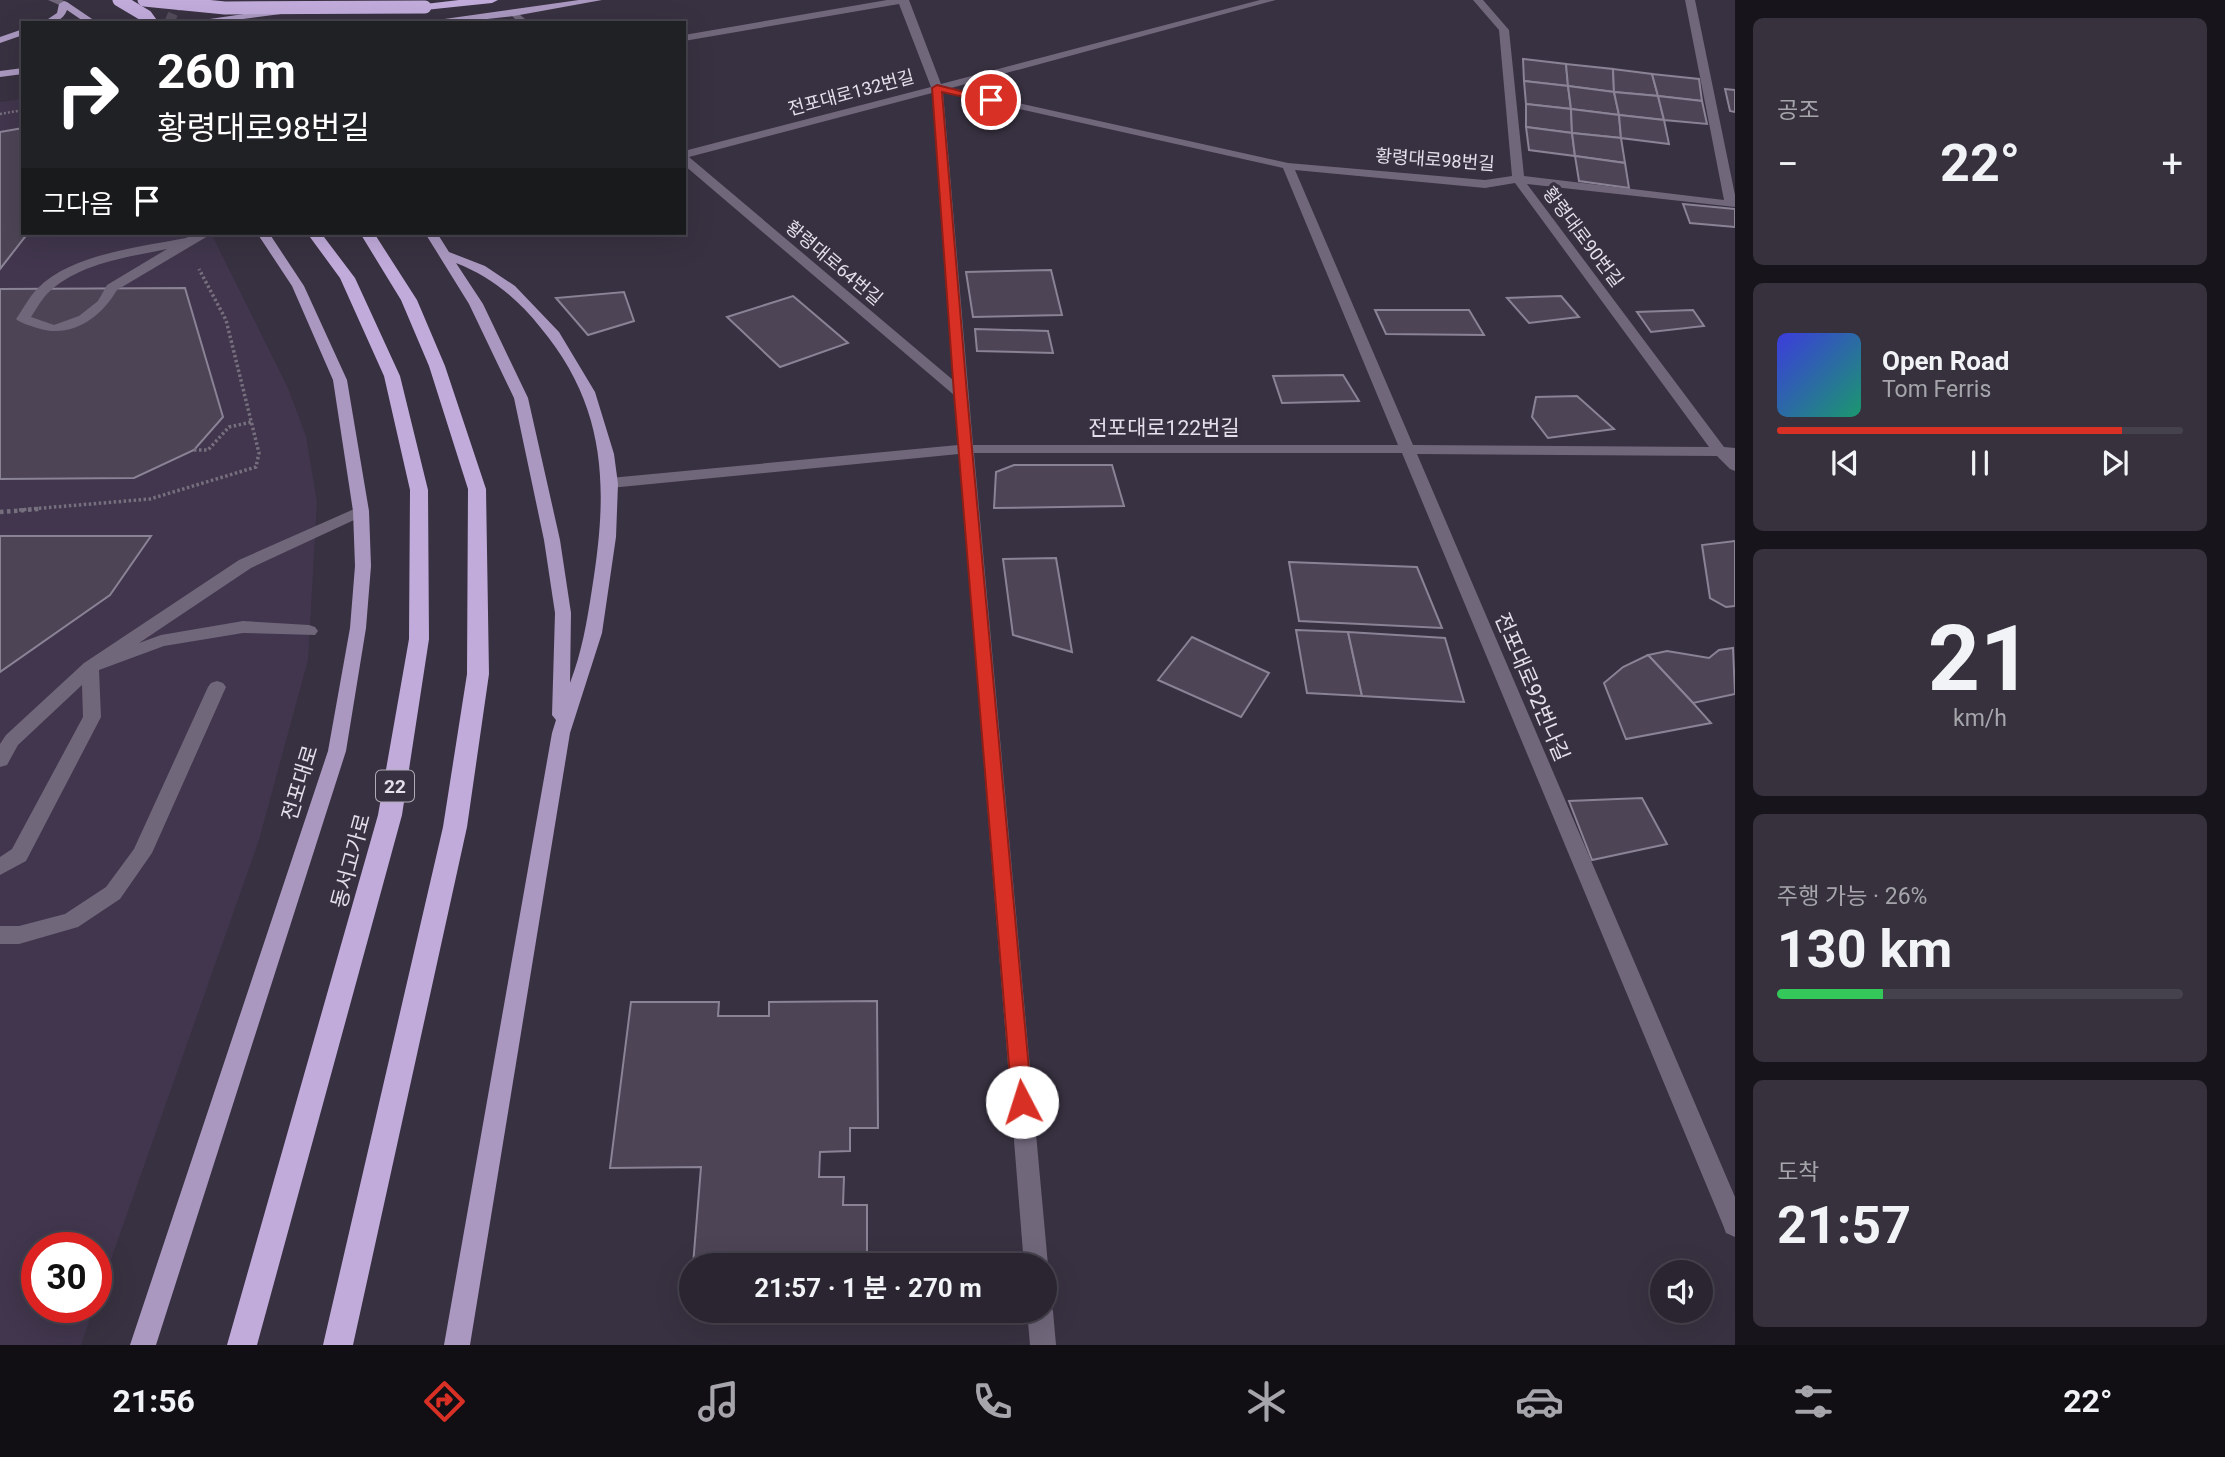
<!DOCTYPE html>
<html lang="ko">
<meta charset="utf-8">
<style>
:root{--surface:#2a2531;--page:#36313d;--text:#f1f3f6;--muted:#a5a5ab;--line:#46424d;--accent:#d93025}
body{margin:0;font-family:Roboto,"Noto Sans KR",sans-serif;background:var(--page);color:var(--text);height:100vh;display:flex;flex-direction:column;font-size:26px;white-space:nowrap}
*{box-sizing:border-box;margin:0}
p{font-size:23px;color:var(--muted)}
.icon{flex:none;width:38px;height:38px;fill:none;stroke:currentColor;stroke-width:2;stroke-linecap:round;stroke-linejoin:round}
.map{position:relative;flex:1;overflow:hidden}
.sheet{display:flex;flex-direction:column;gap:18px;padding:18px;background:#17141b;width:490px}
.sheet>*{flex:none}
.guide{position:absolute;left:21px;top:21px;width:665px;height:214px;border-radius:0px;box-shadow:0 7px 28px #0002,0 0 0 2px var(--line);background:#202124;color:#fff;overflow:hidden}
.tools{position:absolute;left:1650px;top:1260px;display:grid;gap:14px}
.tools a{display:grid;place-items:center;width:63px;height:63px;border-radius:50%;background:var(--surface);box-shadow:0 7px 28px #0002,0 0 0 2px var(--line);font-size:35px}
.speed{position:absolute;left:21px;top:1232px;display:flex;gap:14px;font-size:35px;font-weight:700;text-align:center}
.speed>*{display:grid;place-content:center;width:91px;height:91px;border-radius:50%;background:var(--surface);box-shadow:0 7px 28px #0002,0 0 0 2px var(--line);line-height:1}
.speed .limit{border:10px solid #d22;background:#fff;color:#111}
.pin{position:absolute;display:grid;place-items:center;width:60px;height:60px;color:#fff;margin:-30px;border:4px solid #fff;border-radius:50%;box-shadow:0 2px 7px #0007}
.me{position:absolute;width:77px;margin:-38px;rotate:355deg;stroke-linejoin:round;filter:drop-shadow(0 0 5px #0008)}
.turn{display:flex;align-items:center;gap:24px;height:147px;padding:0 21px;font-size:32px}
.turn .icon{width:91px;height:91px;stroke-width:2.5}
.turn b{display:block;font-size:49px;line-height:60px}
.then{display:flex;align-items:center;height:66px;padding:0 21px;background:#0003;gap:14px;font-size:26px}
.big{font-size:52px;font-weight:700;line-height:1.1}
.sheet .tile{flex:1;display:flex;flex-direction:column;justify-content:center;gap:10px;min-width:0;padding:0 24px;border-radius:10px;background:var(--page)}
.sheet .dial{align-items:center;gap:0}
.dial b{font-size:91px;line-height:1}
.song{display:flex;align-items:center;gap:21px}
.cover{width:84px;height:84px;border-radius:10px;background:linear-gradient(135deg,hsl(240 70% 55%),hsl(160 70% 35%))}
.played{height:7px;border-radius:4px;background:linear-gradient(90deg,var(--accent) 85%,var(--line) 85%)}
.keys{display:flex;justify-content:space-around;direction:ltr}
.heat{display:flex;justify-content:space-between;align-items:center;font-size:38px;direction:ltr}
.charge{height:10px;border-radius:5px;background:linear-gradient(90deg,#34c759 26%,var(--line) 0)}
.trip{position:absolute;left:679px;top:1253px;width:378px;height:70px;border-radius:35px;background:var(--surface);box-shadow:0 7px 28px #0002,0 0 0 2px var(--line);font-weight:700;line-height:70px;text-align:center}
.menu{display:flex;height:112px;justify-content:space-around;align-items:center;background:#110f14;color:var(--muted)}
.menu .icon{width:49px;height:49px}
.menu .active{color:var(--accent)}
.menu b{font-size:32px;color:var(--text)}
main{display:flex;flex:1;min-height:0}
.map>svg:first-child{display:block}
.built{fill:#41364d}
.building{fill:#4d4556;stroke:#8a8295;stroke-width:2}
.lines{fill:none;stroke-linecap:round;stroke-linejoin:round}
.major-tunnel{stroke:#524b5a;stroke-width:10;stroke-dasharray:10 5;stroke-linecap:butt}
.path-far2{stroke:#76707e;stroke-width:2.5;stroke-dasharray:2 2;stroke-linecap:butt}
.path-far1{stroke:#76707e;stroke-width:3.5;stroke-dasharray:2.5 2.5;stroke-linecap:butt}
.path{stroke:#76707e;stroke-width:4.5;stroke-dasharray:3.5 3.5;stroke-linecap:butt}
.minor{fill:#70677b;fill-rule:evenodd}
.major{fill:#aa98c0;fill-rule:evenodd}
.highway{fill:#c1abdb;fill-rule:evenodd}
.highway-bridge{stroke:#c1abdb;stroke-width:13}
.route{fill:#d93025;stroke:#8d1f18;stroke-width:2}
.labels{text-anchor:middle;stroke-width:7;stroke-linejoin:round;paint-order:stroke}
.far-street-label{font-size:18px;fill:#e4dfea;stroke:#383141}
.shield{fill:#383141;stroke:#b0abb7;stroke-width:2}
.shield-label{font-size:19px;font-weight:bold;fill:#e4dfea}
.street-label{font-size:21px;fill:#e4dfea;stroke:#383141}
</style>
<main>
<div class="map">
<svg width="1735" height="1345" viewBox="0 0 1735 1345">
<rect width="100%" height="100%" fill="#383141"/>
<polygon class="built" points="20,99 23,99 23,233 211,233 288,388 306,436 317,502 308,660 259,840 96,1302 96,1248 37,1248 37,1307 94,1307 81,1345 0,1345 0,102"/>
<g class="building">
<polygon points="1523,59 1566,64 1568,86 1524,81"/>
<polygon points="1566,64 1613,69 1614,92 1568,86"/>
<polygon points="1613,69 1652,74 1658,96 1614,92"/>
<polygon points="1652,74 1699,79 1702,101 1658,96"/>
<polygon points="1524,81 1568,86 1571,109 1526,104"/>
<polygon points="1568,86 1614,92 1619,115 1571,109"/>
<polygon points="1725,89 1735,90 1735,112 1730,111"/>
<polygon points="1614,92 1658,96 1664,120 1619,115"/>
<polygon points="1658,96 1702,101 1707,124 1664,120"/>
<polygon points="1526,104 1571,109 1572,133 1526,127"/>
<polygon points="1571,109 1619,115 1621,138 1572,133"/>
<polygon points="1619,115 1664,120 1669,144 1621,138"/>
<polygon points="1526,127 1572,133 1575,156 1529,150"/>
<polygon points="23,128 23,233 28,233 0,269 0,132"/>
<polygon points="1572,133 1621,138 1625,163 1575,156"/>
<polygon points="1575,156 1625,163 1629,188 1579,181"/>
<polygon points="1683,204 1735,209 1735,227 1690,223"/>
<polygon points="1051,270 1062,315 973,317 966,272"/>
<polygon points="185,288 223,417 194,450 134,478 0,479 0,289"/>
<polygon points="624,292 634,321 588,335 556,298"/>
<polygon points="793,296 848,343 780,367 727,317"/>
<polygon points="1561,296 1579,317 1529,323 1507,298"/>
<polygon points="1375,310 1469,310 1484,335 1386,334"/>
<polygon points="1693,310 1704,326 1651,332 1637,312"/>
<polygon points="975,329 1048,331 1053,353 977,351"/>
<polygon points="1343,375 1359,401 1282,403 1273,376"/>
<polygon points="1577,396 1614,429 1548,438 1532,417 1536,397"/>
<polygon points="1014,465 1112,465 1124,506 994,508 996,472"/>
<polygon points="0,536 151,536 110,595 0,672"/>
<polygon points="1735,541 1735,606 1726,607 1710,598 1702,545"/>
<polygon points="1056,558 1072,652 1013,635 1003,559"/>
<polygon points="1289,562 1417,567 1442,628 1299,621"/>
<polygon points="1296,630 1348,632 1362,696 1307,693"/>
<polygon points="1348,632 1445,638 1464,702 1362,696"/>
<polygon points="1192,637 1269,673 1241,717 1158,680"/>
<polygon points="1733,648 1735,694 1693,703 1648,655 1667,651 1709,658 1719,650"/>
<polygon points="1648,655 1693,703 1711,723 1626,739 1604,683 1623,667"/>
<polygon points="1642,798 1667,844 1592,860 1569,801"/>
<polygon points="877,1001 878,1128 850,1128 850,1151 820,1152 819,1177 844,1177 843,1205 867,1205 867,1265 693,1265 701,1167 610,1168 631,1002 719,1002 718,1016 769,1016 769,1002"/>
</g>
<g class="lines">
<polyline class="major-tunnel" points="169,23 179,0"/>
<polyline class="path-far2" points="0,114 23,110"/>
<g class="path-far1">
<polyline points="194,450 208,450 229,427 252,422"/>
<polyline points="19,510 150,499 256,467 259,453 226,320 199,269"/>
</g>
<polyline class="path" points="0,512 39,509"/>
<g class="minor">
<polygon points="48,0 62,0 69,4 64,7"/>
<path d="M887,0H909L941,84L1260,0H1276L951,88L1288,163L1485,180L1512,176L1499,30L1473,0H1483L1509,30L1524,176L1724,200L1685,0H1695L1735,195V207L1527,184L1724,447L1735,448V471L1730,469L1717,456L1417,454L1735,1197V1237L1726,1233L1723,1225L1402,453H974L1048,1265L1045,1273V1265H1024L959,454L610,488L602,483L610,478L958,445L954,395L684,165V151L931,87L899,4L684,41V35ZM943,92L1283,168L1398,445H973ZM932,93L953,380L689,157ZM1295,170L1485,188L1515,183L1709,447L1413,445Z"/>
<polygon points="514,10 530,23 519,23 509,13"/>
<path d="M197,233H213L117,290C100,319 70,339 37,328C29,325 22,324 16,319C23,309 29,297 38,288C71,254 141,247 186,238ZM167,249L107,285L98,301L79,316L54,325L31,317C37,308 42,298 50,291C81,263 128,257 167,249Z"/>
<polygon points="361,506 367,508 369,511 367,514 251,568 139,643 161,635 243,621 309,625 315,627 318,631 315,635 243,633 164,646 99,670 101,717 26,861 0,875 0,857 12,849 83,717 82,685 18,745 7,765 0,767 0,744 6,735 84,663 239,560"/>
<polygon points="217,681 223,683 226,687 152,853 120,899 78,927 19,944 0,944 0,926 19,926 65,914 106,887 134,849 208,687 211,683"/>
<polygon points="1045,1300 1049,1302 1053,1311 1056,1345 1030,1345 1027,1311 1045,1311"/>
</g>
<g class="major">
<polygon points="579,0 602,0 514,16 450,23 416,23"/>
<path d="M64,1L67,2L98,23H86L67,10C63,21 53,23 42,23L57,13L59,4Z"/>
<polygon points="278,9 283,12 281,14 213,23 182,23"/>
<polygon points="23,29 23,35 0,43 0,37"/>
<polygon points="23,68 23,74 0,77 0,71"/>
<polygon points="257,233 269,233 304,286 347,380 369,511 371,566 366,628 346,751 156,1345 130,1345 328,751 350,628 355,566 353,511 333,380 292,286"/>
<path d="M425,233H437L449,252L485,266L515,286L559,332L595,392L614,454L618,484L616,537L602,633L570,733L470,1345H444L552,733L556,720L552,715L555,613L544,540L514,398L469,304ZM456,263C490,276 518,299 540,327C608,408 608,490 592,589C587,621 582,652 570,683L571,613L560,540L528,398L483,304Z"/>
</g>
<g class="highway">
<polygon points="459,0 498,0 492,3 425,10 419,7 425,4"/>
<polygon points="307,233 321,233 355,278 400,376 428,490 429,639 402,815 257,1345 227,1345 378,815 409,639 410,490 384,376 340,278"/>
<polygon points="360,233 374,233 417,300 445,366 486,489 489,674 467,827 353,1345 323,1345 443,827 467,674 468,489 429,366 401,300"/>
</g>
<g class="highway-bridge">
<polyline points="119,0 146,16 151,23"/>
<polyline points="144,0 225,8 425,7"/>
</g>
</g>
<polygon class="route" points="937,85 996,100 991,103 942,92 967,394 1032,1102 1029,1109 1022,1112 1015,1109 1012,1102 954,394 932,88"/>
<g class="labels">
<g class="far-street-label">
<text transform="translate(851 93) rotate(-15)" y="6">전포대로132번길</text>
<text transform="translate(1435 160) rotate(4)" y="6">황령대로98번길</text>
<text transform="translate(1583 237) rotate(53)" y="6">황령대로90번길</text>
<text transform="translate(834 263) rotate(40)" y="6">황령대로64번길</text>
</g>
<rect class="shield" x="376" y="770.5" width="38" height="31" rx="5"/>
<g class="shield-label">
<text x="395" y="793">22</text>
</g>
<g class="street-label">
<text x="1164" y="435">전포대로122번길</text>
<text transform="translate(1532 687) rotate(67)" y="7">전포대로92번나길</text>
<text transform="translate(300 783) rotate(-73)" y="7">전포대로</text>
<text transform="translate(351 861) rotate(-75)" y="7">동서고가로</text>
</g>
</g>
</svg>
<div class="tools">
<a><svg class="icon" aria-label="sound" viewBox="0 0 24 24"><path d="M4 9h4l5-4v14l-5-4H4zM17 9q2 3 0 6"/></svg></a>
</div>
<div class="speed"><div class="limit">30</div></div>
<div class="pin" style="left:991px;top:100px;background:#d93025"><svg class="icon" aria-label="arrive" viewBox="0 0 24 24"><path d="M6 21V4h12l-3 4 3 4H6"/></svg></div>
<svg class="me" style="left:1022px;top:1102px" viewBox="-20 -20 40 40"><circle r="19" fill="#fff"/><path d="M0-13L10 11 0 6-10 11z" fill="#d93025"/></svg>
<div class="trip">21:57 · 1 분 · 270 m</div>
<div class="guide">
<div class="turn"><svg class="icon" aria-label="right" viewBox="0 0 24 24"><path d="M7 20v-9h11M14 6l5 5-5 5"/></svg><div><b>260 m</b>황령대로98번길</div></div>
<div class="then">그다음<svg class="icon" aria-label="arrive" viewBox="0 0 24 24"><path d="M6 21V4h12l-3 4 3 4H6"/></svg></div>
</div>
</div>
<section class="sheet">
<div class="tile"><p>공조</p>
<div class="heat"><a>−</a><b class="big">22°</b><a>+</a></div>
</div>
<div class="tile">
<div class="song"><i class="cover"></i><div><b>Open Road</b><p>Tom Ferris</p></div></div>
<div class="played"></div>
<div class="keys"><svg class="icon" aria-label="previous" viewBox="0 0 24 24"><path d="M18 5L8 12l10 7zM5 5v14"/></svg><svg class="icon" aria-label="pause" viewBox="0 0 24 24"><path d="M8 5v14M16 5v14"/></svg><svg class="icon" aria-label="next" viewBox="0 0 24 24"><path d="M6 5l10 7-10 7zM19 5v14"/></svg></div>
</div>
<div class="tile dial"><b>21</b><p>km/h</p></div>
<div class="tile"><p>주행 가능 · 26%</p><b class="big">130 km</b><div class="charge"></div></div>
<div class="tile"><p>도착</p><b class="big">21:57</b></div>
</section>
</main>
<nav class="menu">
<b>21:56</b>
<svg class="icon active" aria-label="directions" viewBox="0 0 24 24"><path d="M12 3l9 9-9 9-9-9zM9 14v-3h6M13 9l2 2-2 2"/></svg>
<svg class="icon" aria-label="music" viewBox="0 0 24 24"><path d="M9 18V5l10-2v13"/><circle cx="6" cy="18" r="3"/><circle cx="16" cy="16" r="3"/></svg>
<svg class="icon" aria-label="phone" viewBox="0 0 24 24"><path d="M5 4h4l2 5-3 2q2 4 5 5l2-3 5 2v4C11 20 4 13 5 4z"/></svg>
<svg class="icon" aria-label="climate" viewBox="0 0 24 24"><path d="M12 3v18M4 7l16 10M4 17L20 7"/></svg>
<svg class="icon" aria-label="car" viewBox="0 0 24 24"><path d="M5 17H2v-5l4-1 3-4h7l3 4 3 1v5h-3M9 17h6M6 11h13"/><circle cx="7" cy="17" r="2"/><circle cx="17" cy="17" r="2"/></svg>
<svg class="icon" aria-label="filters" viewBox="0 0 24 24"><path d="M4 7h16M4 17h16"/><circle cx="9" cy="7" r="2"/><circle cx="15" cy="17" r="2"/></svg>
<b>22°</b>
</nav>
